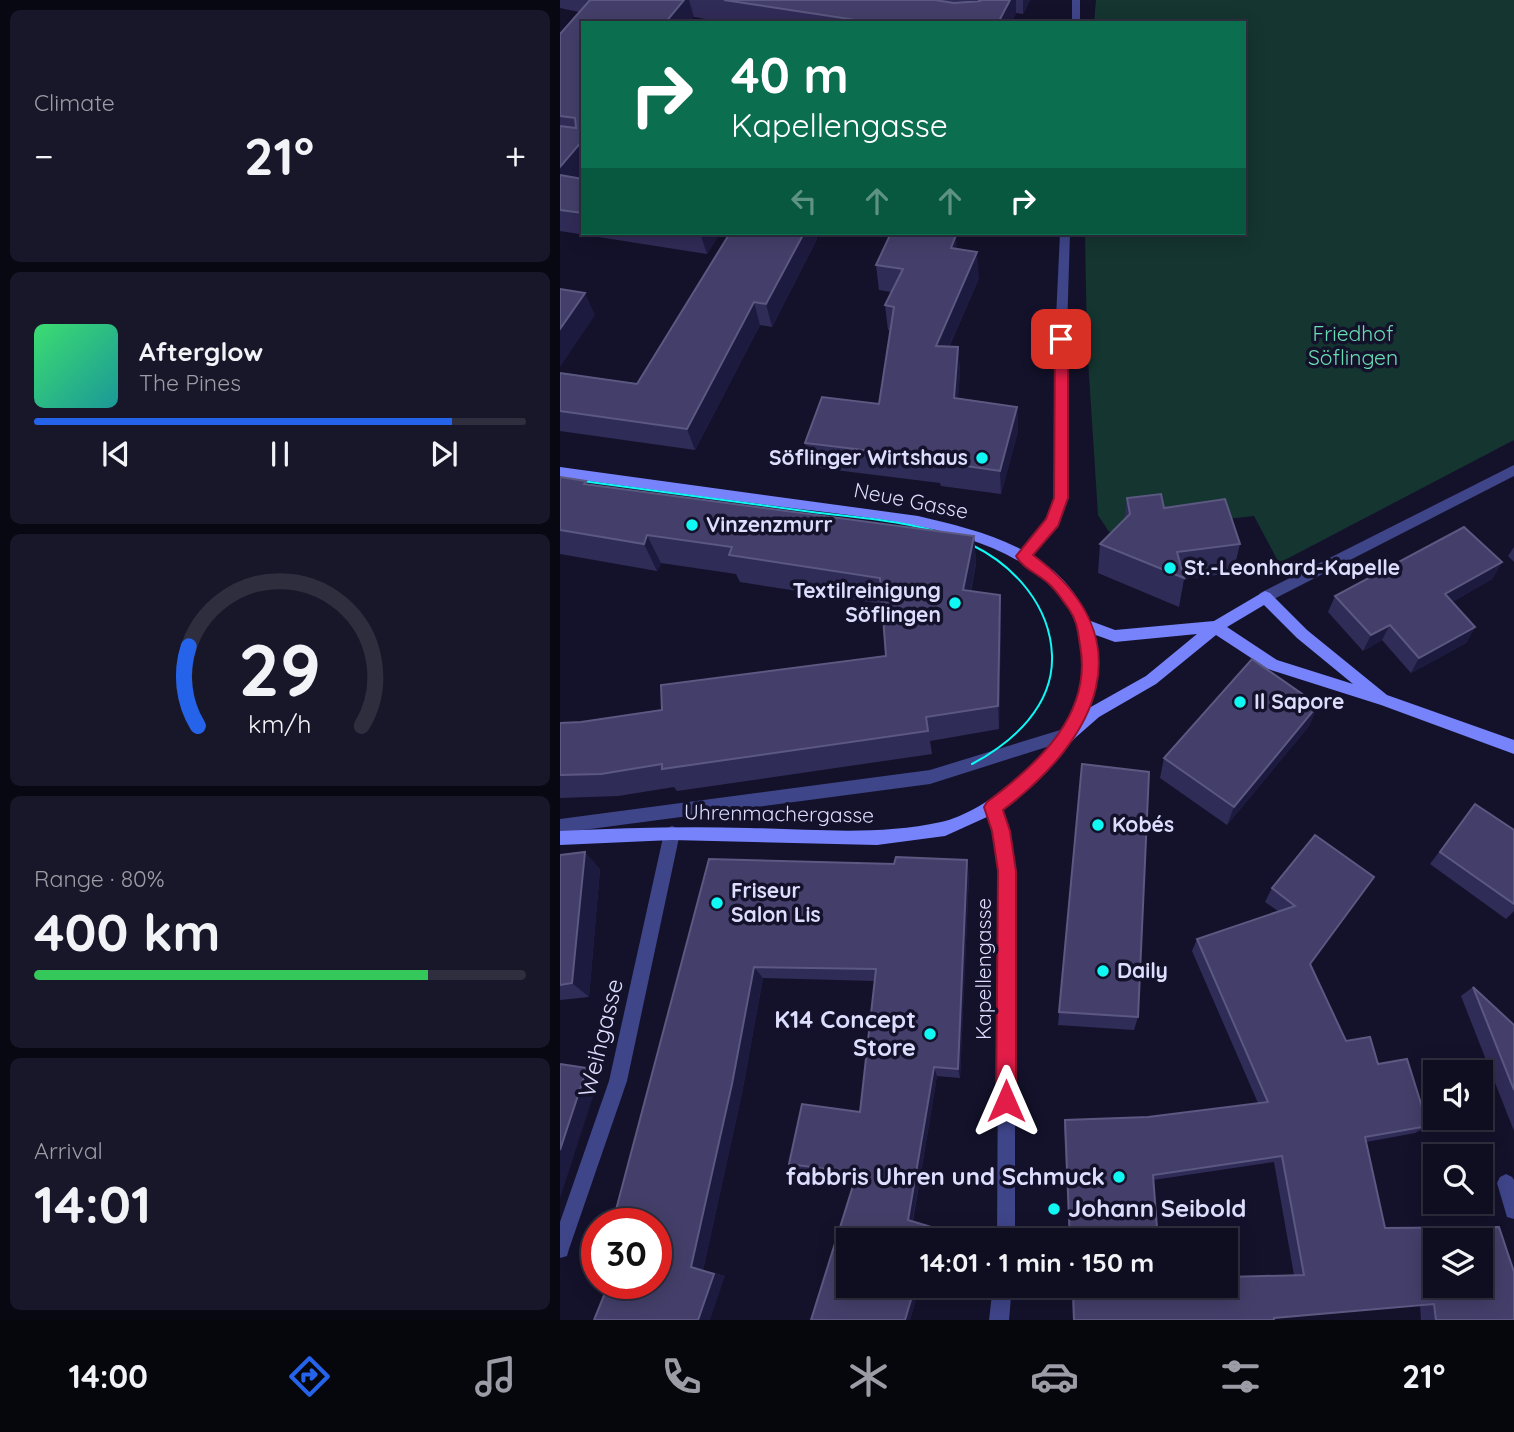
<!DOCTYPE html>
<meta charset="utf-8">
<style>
:root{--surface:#0f0e20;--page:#181729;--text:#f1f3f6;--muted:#9b9ca5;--line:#2f2e3e;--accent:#2563eb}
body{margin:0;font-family:Quicksand,sans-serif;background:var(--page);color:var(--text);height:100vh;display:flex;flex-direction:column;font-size:26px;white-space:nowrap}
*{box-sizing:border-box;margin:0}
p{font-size:23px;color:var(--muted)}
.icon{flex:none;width:38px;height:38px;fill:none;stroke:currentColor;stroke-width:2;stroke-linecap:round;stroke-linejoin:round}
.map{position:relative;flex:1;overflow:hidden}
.sheet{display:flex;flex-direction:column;gap:10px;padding:10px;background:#080812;width:560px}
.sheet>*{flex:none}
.guide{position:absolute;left:21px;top:21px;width:665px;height:214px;border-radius:0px;box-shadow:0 4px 18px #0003,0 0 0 2px var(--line);background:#0b6e4f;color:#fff;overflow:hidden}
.fabs{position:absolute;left:863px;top:1060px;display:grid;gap:14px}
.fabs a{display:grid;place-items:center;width:70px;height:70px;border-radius:0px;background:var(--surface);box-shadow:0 4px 18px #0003,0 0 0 2px var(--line);font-size:35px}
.speed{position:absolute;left:21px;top:1208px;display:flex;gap:14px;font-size:35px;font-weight:700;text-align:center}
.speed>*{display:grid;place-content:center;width:91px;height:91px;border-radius:50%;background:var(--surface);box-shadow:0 4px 18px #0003,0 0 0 2px var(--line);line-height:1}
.speed .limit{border:10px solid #d22;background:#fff;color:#111}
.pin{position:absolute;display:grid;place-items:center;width:60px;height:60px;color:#fff;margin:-30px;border-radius:14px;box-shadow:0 4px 10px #0006}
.me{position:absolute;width:77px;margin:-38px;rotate:0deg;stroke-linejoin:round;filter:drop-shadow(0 0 5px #0008)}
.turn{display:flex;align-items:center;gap:24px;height:147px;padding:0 35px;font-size:32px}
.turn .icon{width:91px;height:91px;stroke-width:2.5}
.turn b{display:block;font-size:49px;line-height:60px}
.lanes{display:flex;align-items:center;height:66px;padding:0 35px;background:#0003;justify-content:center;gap:35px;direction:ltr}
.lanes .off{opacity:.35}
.big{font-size:52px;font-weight:800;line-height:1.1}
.sheet .widget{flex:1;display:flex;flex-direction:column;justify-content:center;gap:10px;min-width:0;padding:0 24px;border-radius:10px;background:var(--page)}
.sheet .dial{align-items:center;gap:0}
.dial svg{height:182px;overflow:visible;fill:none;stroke:var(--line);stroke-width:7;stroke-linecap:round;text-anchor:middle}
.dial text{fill:var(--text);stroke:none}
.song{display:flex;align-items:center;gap:21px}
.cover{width:84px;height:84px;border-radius:10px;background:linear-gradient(135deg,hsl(140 70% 55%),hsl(180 70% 35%))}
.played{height:7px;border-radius:4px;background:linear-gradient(90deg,var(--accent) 85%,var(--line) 85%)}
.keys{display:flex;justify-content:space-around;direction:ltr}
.heat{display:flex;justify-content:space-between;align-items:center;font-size:38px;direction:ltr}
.charge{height:10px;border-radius:5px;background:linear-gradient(90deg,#34c759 80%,var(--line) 0)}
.trip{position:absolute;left:276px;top:1228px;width:402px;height:70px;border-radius:0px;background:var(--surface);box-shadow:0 4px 18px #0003,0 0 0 2px var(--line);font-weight:800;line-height:70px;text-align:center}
.dock{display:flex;height:112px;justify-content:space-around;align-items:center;background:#06060d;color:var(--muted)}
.dock .icon{width:49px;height:49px}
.dock .current{color:var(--accent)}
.dock b{font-size:32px;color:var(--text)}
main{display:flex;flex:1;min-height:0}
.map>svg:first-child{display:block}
.green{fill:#153530}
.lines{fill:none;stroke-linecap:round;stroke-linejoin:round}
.lane{fill:#3f4589;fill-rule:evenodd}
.street{fill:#3f4589;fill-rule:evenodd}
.secondary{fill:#7783fb;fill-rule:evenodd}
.tram{stroke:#0ff8f4;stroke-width:2}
.wall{fill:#302c58}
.shaded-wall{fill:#1d1a3f}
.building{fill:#433f6a;stroke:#5b5881;stroke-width:2;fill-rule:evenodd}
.route{fill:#e11d48;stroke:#92132f;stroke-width:2}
.poi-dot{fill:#0ff8f4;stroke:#14122b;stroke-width:2.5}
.labels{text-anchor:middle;stroke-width:7;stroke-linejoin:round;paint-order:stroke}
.park-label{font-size:21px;fill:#6adeb3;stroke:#14122b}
.poi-label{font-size:21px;font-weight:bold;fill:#ddddfe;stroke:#14122b;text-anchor:start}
.street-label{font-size:21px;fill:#ddddfe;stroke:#14122b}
.near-poi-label{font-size:24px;font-weight:bold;fill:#ddddfe;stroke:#14122b;text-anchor:end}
.near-street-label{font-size:24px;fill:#ddddfe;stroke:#14122b}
</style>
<main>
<section class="sheet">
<div class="widget"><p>Climate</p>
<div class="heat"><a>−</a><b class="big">21°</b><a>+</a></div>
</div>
<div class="widget">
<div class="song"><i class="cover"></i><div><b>Afterglow</b><p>The Pines</p></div></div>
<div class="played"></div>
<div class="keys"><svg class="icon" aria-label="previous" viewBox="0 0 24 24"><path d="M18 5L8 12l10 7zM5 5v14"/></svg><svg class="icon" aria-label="pause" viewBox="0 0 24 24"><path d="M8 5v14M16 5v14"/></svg><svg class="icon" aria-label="next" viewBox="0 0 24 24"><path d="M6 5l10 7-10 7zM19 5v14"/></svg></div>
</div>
<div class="widget dial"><svg viewBox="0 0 100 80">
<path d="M14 69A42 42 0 1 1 86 69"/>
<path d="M14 69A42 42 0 0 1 10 34" stroke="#2563eb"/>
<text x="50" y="56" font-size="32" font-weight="700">29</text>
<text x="50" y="72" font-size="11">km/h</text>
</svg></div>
<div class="widget"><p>Range · 80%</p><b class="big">400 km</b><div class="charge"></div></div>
<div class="widget"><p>Arrival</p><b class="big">14:01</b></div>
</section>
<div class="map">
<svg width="954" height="1320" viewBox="0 0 954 1320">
<rect width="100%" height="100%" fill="#14122b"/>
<polygon class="green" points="536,0 954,0 954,440 719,563 694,516 549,532 538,515 527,344 525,233 684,233 684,23 534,23"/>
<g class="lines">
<g class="lane">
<polygon points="510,727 515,728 517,733 515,738 370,784 0,833 0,819 370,770"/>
<polygon points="946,1174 952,1177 954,1180 954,1219 947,1217 937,1183 940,1177"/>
</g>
<g class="street">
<rect x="512" y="0" width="8" height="23"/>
<polygon points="500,233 510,233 506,361 507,498 497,525 469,561 464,562 457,557 486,519 495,498 494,361"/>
<polygon points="954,465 954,476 710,601 700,601 698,597 700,593"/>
<polygon points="433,800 438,802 449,831 455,871 455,1241 437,1241 439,871 433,831 425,807 428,802"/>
<polygon points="112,826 117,828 120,833 67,1081 9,1249 7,1256 0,1258 0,1222 49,1081 104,833 107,828"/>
<polygon points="433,1286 452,1286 449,1320 429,1320"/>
</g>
<path class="secondary" d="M0,467L358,516C423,531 503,551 528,620L555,630L654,621L705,591L710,593L747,630L827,695L954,740V754L821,705L708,669L656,635L596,684L539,717L515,738L468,790L438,812L385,836L317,845L112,840L0,845V831C63,828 125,826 188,828C252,829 318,836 381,822C424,813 491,757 510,719C525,689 528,658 517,626C479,524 307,519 216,506C144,497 72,487 0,477ZM704,605L737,638L793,684L717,660L667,627ZM533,634L555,642L637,634L586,676L529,708C539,684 542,659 533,634Z"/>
<path class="tram" d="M0,478C84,489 168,501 252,512C306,519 362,521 412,545C455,566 490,606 492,655C494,706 453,742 412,764"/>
</g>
<g class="wall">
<polygon points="0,0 470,0 463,14 456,13 451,23 170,23 134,17 23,23 19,178 23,179 23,233 160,233 147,254 0,231 0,34 19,12 0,8"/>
<polygon points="244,233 256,233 257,239 212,327 200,325 135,450 0,431 0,373 77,384"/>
<polygon points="397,249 419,278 389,347 398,347 400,372 398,398 457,407 458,431 441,494 381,486 380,483 251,467 245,443 319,404 331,331 328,330 325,305 331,292 319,290 316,265"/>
<polygon points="0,477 26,481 27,485 414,536 416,564 411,591 441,621 439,729 370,741 372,754 117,791 114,787 58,796 0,798 0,723 21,722 102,710 326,656 322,604 180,582 176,574 101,563 97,571 0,554"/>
<polygon points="567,498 604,508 680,544 673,573 624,579 619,607 538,573 540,544 564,520"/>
<polygon points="954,547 954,562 948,556"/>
<polygon points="942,562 932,579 892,602 915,627 906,643 851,673 822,640 803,651 768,612 775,596"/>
<polygon points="758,705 749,726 667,825 600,778 604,758"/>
<polygon points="522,764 578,1017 574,1030 498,1025"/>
<polygon points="915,804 954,830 954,911 946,919 870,864"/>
<polygon points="755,835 750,964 786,1041 818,1064 868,1126 855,1133 806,1142 825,1228 954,1320 861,1320 860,1305 714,1318 714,1320 513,1320 511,1286 667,1286 734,1275 714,1162 593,1180 598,1241 509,1241 504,1127 505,1120 588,1117 698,1103 632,951 637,939 718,911 705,902 712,888"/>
<polygon points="0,855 40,869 29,997 0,1000"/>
<polygon points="149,859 409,874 400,1078 377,1076 353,1221 375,1231 350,1320 251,1320 296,1178 237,1169 229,1164 300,1112 315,981 203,978 182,1093 143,1270 165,1276 49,1283 96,1223 62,1223 53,1221"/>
<polygon points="913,987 954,1025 954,1131 901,996"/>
</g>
<g class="shaded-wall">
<polygon points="124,0 129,0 134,17 130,23 105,23"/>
<polygon points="450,0 456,0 456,13 451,23 438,23"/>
<polygon points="463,0 470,0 463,14"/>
<polygon points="23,140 23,173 3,197 0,190 0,167"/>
<polygon points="140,233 160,233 147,254"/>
<polygon points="244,233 256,233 257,239 212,327 206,304"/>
<polygon points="396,235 398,261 391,248"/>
<polygon points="417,252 419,278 378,371 376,346"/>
<polygon points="25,293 35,315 0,367 0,329"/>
<polygon points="194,302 200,325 135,450 127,429"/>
<polygon points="398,347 400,372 396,422 394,398"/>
<polygon points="457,407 458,431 441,494 440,471"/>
<polygon points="87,535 101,563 97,571 84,544"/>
<polygon points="414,536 416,564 405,617 403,590"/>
<polygon points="942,562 932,579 876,611 885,594"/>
<polygon points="440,595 441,621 439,729 438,706"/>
<polygon points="830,625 822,640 803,651 811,635"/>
<polygon points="915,627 906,643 851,673 859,658"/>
<polygon points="758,705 749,726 667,825 674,807"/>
<polygon points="25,852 40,869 29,997 12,983"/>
<polygon points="407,860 409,874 400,1078 398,1069"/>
<polygon points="194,967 203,978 182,1093 143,1270 165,1276 150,1320 138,1320 131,1267"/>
<polygon points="374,1067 377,1076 352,1224 348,1220"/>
<polygon points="27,1068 40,1075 0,1198 0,1150"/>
<polygon points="371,1227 375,1231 372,1241 367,1241"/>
<polygon points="355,1286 360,1286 350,1320 345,1320"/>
</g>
<g class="building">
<polygon points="30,0 124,0 105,23 23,23 23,140 0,167 0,126 16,128 15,118 0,116 0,34"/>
<polygon points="164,0 375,0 394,3 421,1 418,0 450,0 438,23 295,23 296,20"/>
<polygon points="0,175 23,179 23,213 0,210"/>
<polygon points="170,233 244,233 206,304 194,302 127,429 0,411 0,373 77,384"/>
<polygon points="331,233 380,233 396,235 391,248 417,252 376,346 398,347 394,398 457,407 440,471 378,462 379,459 245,443 262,397 319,404 334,307 325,305 343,269 316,265"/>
<polygon points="0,289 25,293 0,329"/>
<polygon points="0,477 26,481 24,484 414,536 403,590 440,595 438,706 366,717 368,731 102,769 102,764 41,774 0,775 0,723 21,722 102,710 101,685 326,656 320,578 169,555 172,547 87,535 84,544 0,530"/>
<polygon points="601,494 604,508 665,499 680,544 617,552 624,578 540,544 570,514 567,498"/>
<polygon points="904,527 942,562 885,594 915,627 859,658 830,625 811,635 775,596"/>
<polygon points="692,659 758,705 674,807 604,758"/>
<polygon points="522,764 589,772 578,1017 499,1012"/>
<polygon points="915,804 954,830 954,904 880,852"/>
<path d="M755,835L814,877L750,964L786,1041L810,1037L818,1064L847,1059L868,1126L805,1137L825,1228L939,1227L954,1272V1320H876L874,1304L714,1318V1320H514L513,1286H667V1277L744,1275L722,1156L593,1175L598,1241H510L505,1120L588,1117L708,1102L637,939L735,906L712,888ZM875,1241H920V1286H875Z"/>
<polygon points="25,852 12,983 0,985 0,855"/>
<polygon points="336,857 407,860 398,1069 374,1067 348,1220 371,1227 367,1241 289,1241 289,1286 355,1286 345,1320 251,1320 297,1173 229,1164 242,1104 300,1112 316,969 194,967 172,1084 131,1267 154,1274 138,1320 34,1320 49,1283 96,1283 96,1223 73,1223 53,1221 149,859 334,864"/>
<polygon points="913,987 954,1025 954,1090"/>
<polygon points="0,1064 27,1068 0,1150"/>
</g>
<path class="route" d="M501,335L508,339V498L498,526L473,555C587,639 537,739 443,810L450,831L456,871V1101L453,1108L446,1111L439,1108L436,1101L438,871L432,831L424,807L427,802C478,764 533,714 520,645C518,632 517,620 509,609C503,601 497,591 489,584C479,574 463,569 456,556L486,519L494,498L495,339Z"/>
<g class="poi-dot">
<circle cx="422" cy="458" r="7"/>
<circle cx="132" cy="525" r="7"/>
<circle cx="610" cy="568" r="7"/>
<circle cx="395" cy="603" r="7"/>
<circle cx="680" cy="702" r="7"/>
<circle cx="538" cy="825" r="7"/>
<circle cx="157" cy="903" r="7"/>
<circle cx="543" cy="971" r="7"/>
<circle cx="370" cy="1034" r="7"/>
<circle cx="559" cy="1177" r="7"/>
<circle cx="494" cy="1209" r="7"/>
</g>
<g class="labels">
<g class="park-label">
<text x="793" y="341">Friedhof<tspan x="793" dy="24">Söflingen</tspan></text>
</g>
<g class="poi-label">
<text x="408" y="465" text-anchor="end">Söflinger Wirtshaus</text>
<text x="146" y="532">Vinzenzmurr</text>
<text x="624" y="575">St.-Leonhard-Kapelle</text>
<text x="381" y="598" text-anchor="end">Textilreinigung<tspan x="381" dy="24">Söflingen</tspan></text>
<text x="694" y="709">Il Sapore</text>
<text x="552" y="832">Kobés</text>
<text x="171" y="898">Friseur<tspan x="171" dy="24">Salon Lis</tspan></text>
<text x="557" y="978">Daily</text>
</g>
<g class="street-label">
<text transform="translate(351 501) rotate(11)" y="7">Neue Gasse</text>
<text transform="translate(219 814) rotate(1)" y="7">Uhrenmachergasse</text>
<text transform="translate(424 969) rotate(-90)" y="7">Kapellengasse</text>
</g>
<g class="near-poi-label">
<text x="356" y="1028">K14 Concept<tspan x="356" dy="28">Store</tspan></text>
<text x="545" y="1185">fabbris Uhren und Schmuck</text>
<text x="508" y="1217" text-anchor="start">Johann Seibold</text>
</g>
<g class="near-street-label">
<text transform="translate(41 1038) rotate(-76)" y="8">Weihgasse</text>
</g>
</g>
</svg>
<div class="fabs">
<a><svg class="icon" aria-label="sound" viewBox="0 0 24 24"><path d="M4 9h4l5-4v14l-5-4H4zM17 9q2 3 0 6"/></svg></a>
<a><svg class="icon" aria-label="search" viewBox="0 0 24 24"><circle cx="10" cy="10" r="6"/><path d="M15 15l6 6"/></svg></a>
<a><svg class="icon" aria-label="layers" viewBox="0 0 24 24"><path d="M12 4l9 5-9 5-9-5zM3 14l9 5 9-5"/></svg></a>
</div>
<div class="speed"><div class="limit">30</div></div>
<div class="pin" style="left:501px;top:339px;background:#d93025"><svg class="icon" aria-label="arrive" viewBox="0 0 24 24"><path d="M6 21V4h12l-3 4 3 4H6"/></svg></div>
<svg class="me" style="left:446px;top:1101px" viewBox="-20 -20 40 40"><path d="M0-17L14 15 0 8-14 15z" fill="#e11d48" stroke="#fff" stroke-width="4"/></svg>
<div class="trip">14:01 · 1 min · 150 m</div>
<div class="guide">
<div class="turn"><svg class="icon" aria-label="right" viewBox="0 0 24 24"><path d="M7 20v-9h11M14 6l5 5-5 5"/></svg><div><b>40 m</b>Kapellengasse</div></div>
<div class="lanes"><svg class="icon off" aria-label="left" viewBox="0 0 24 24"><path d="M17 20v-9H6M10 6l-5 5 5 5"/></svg><svg class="icon off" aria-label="ahead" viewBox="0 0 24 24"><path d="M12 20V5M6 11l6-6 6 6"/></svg><svg class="icon off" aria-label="ahead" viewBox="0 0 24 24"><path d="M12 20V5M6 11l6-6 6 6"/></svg><svg class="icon" aria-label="right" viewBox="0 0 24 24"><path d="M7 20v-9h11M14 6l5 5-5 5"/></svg></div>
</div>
</div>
</main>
<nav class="dock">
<b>14:00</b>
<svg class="icon current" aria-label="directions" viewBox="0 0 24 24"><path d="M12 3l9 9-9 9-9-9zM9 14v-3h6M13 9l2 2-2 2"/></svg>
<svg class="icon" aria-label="music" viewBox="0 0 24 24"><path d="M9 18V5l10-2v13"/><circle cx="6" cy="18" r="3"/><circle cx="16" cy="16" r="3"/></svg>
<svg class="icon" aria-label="phone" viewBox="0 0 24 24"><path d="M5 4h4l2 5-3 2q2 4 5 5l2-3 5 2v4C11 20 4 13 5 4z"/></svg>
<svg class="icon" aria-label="climate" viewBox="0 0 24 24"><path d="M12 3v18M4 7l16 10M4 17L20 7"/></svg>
<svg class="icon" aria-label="car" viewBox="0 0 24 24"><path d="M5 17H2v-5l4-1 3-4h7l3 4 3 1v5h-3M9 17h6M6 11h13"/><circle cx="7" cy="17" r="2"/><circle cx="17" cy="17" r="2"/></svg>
<svg class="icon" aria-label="filters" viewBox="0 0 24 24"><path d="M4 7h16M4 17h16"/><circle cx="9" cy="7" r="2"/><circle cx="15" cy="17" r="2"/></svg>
<b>21°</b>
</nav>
